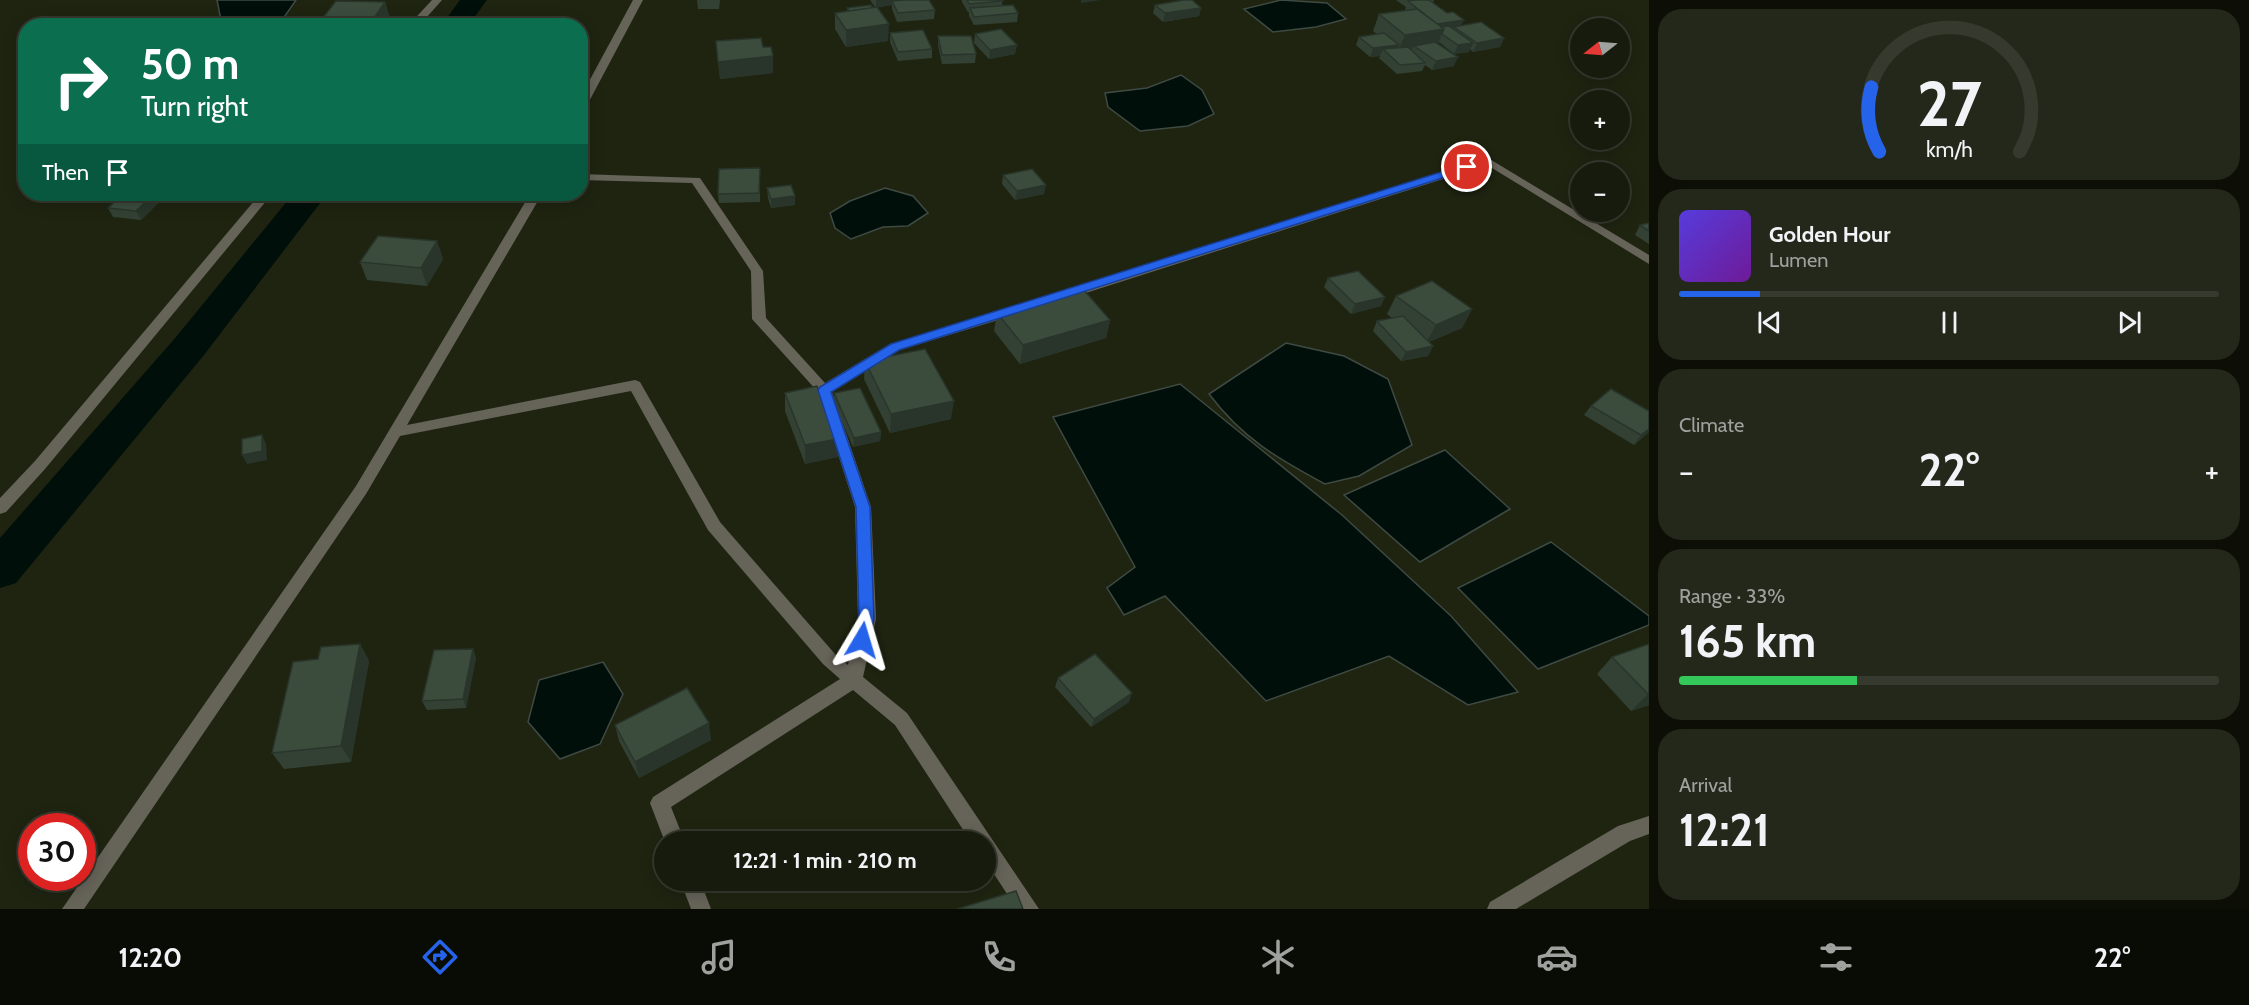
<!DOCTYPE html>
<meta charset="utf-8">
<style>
:root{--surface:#171b0d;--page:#24281b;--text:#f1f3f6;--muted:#9ea19d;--line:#36392e;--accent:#2563eb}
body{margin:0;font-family:Cabin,sans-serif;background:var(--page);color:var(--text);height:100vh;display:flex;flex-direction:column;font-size:22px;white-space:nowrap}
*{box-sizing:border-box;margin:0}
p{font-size:20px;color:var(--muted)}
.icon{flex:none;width:33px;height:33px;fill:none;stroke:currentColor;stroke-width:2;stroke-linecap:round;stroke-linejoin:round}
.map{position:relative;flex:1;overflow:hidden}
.sheet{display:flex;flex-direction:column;gap:9px;padding:9px;background:#0d0f07;width:600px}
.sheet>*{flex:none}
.top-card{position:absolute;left:18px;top:18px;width:570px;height:183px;border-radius:24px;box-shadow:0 3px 15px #0003,0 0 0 2px var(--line);background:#0b6e4f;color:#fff;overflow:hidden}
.needle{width:39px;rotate:253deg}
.fabs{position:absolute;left:1570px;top:18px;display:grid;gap:12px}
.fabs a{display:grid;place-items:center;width:60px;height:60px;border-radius:50%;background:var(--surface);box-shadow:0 3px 15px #0003,0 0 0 2px var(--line);font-size:30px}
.speed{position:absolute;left:18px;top:813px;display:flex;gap:12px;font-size:30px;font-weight:700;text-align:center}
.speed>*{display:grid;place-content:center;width:78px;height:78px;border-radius:50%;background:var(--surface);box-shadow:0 3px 15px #0003,0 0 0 2px var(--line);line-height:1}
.speed .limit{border:9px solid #d22;background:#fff;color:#111}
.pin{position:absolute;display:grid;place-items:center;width:51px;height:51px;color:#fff;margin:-26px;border:3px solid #fff;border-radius:50%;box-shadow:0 2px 6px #0007}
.me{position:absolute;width:66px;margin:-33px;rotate:7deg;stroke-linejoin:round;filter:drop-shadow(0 0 4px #0008)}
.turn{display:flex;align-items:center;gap:21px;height:126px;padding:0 24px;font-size:27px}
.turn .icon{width:78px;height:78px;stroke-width:2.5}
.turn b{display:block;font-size:42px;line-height:51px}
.then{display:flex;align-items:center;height:57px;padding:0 24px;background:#0003;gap:12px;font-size:22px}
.big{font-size:45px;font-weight:800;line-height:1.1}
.sheet .tile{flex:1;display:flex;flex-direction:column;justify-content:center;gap:9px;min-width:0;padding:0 21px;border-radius:24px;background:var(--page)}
.sheet .dial{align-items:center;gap:0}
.dial svg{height:156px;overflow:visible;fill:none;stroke:var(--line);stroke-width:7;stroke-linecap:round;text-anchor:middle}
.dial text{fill:var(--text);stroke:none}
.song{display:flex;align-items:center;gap:18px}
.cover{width:72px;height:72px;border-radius:9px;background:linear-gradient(135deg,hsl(250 70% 55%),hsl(280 70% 35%))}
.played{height:6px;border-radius:3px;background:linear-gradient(90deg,var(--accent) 15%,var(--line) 15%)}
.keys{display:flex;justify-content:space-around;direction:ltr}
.heat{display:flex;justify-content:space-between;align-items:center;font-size:33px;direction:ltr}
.charge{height:9px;border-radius:4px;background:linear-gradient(90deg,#34c759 33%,var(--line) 0)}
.trip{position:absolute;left:654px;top:831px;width:342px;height:60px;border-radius:30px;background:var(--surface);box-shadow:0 3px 15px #0003,0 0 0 2px var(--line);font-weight:800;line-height:60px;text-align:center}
.tabs{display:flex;height:96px;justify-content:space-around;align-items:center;background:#090b05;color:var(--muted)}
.tabs .icon{width:42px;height:42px}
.tabs .active{color:var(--accent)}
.tabs b{font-size:27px;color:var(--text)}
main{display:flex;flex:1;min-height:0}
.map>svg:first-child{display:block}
.water{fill:#000f0a;stroke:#3e4a43;stroke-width:1.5}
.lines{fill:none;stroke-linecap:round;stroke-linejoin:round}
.canal{fill:#000f0a;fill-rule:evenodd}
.minor{fill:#666359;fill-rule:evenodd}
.wall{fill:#334134}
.shaded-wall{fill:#29352b}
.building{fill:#3b4c3d;stroke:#29352b;stroke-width:1.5}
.route{fill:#2563eb;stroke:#184099;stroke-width:1.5}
</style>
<main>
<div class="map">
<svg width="1649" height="909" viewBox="0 0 1649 909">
<rect width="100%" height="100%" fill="#1f2411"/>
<g class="water">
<polygon points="217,0 296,0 278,26 222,25"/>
<polygon points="1281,0 1327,3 1346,19 1316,27 1273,32 1244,9"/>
<polygon points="1181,75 1202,90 1214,114 1188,126 1140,131 1108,107 1105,93 1147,88"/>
<polygon points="885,188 913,196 928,213 908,226 883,227 851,239 835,228 830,213 850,201"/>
<path d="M1286,343L1344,356L1388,379L1412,445L1359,476L1325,484C1277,458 1243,439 1209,394Z"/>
<polygon points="1180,384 1342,515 1451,616 1518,692 1468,705 1389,656 1266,701 1165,596 1124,615 1107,588 1135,567 1053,417"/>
<polygon points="1445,450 1510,509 1420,562 1344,495"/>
<polygon points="1551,542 1649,616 1649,625 1538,669 1458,588"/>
<polygon points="603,662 623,694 600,744 560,759 528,722 539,680"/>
</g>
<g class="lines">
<g class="canal">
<polygon points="460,0 487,0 468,26 441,26"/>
<polygon points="293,194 327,194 204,355 16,583 0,588 0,538 176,337"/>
</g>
<g class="minor">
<polygon points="432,0 442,0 419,26 408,26"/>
<polygon points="633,0 643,0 585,109 580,112 580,98"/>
<polygon points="1488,158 1649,255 1649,264 1487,165 1070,298 1060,298 1058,295 1060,292"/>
<polygon points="580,174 700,178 763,271 766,318 825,383 890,344 1016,306 1023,310 1021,313 900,350 832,392 871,507 876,619 863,677 907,713 1039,909 1017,909 986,862 986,842 971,842 895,725 853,690 671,807 685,842 665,842 650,803 653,797 840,679 823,664 708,530 631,391 400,436 366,494 84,909 62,909 356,486 530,194 542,194 407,425 635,380 640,382 720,522 835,654 848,665 858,619 855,507 818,392 752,319 751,271 692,183 580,180"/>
<polygon points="260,194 272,194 45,469 6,512 0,514 0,498 35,461"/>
<polygon points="1649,816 1649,834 1630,841 1516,909 1487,909 1490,902 1618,826"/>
<polygon points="680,880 700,880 711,909 691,909"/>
</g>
</g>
<g class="wall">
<polygon points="697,0 720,0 719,9 698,9"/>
<polygon points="870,0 899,0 935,10 934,19 897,22 892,9 892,5 877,7 888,41 846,47 835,29 835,13 847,11 847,8 875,7"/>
<polygon points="962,0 1002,0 1002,6 1018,13 1017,22 974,25 969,16 969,12 968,12 962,2"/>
<polygon points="1396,0 1434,0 1433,3 1461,25 1504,38 1500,47 1473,52 1470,49 1469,52 1454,54 1439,42 1438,44 1454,66 1432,70 1425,65 1422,71 1397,74 1379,58 1380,56 1370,57 1356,45 1359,37 1377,34 1373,31 1379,14 1406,10 1405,10 1406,7"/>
<polygon points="385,2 390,18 385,26 320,26 319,23"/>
<polygon points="1155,5 1201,8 1199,16 1163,22 1153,13"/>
<polygon points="890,33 932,49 932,58 898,61 890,42"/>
<polygon points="975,34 1015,54 989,59 974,43"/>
<polygon points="938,36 976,54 975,63 942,64 938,45"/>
<polygon points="716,41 773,73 720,79"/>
<polygon points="1003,175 1044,194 1015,200 1002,184"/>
<polygon points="760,177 760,202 719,203 718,194"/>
<polygon points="767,188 795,205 771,208 768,198"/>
<polygon points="123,194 170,194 167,196 161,195 163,198 141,220 113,217 108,208"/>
<polygon points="1649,223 1649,244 1635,235 1640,225"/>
<polygon points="437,241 443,259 427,286 367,280 360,262"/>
<polygon points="1328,278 1381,306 1351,314 1324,287"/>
<polygon points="1396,296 1472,309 1462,328 1429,342 1433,346 1428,356 1401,361 1373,331 1377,321 1392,318 1387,314"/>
<polygon points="997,313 1110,320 1106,338 1020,364 994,331"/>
<polygon points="865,361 951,419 890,433 864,379"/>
<polygon points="785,393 838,457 805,464 785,411"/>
<polygon points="834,393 881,432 880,441 853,447 834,403"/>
<polygon points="1591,406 1649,432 1634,445 1584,415"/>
<polygon points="360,644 369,661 351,762 284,769 272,753"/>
<polygon points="1649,644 1649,705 1631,711 1597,674 1612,657"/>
<polygon points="473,649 476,658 466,708 427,710 422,701"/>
<polygon points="1058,678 1129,702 1091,727 1055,687"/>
<polygon points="615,725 711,740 639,778 619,741"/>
</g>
<g class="shaded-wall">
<polygon points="876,0 899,0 892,1 892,5 876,8"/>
<polygon points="1081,0 1101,0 1081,3"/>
<polygon points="385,2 390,18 385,26 371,26 370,24"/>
<polygon points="1201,8 1199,16 1163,22 1165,13"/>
<polygon points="1464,20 1460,28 1454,27 1453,29 1443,31 1437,46 1414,46 1412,49 1398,51 1405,35 1436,24"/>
<polygon points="889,24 888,41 846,47 846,30"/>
<polygon points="1504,38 1500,47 1473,52 1477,43"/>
<polygon points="1473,43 1469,52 1454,54 1458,45"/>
<polygon points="1017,45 1015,54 989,59 990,50"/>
<polygon points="1399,45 1396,53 1383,49 1380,56 1370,57 1373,48"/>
<polygon points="773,56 773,73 720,79 718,62"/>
<polygon points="1458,57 1454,66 1432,70 1436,61"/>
<polygon points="1046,185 1044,194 1015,200 1017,191"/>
<polygon points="154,194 160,194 163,198 141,220 136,211"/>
<polygon points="795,196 795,205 771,208 771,199"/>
<polygon points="437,241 443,259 427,286 421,268"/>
<polygon points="1385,297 1381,306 1351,314 1355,304"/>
<polygon points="1472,309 1462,328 1426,343 1436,325"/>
<polygon points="1110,320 1106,338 1020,364 1023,345"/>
<polygon points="1433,346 1428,356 1401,361 1406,352"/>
<polygon points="954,401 951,419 890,433 891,414"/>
<polygon points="1649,429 1649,432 1634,445 1641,435"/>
<polygon points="881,432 880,441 853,447 854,438"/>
<polygon points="262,435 266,444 267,460 247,464 242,455"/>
<polygon points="838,439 838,457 805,464 805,445"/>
<polygon points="360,644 369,661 351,762 341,746"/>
<polygon points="473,649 476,658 466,708 463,699"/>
<polygon points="1132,693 1129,702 1091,727 1094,719"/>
<polygon points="1648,694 1649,694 1649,705 1631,711"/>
<polygon points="709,723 711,740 639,778 635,762"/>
</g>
<g class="building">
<polygon points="904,0 929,0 935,10 898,13 892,1"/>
<polygon points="967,0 1002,0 1003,1 969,4"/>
<polygon points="1184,0 1192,0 1201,8 1165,13 1155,5"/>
<polygon points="1416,0 1429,0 1447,13 1453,12 1464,20 1437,24 1408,1"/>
<polygon points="336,1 385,2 370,24 319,23"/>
<polygon points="871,5 873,8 849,11 847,8"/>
<polygon points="1013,5 1018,13 974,17 970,8"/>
<polygon points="877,7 889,24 846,30 835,13"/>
<polygon points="1417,9 1444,29 1405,35 1379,14"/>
<polygon points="1481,22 1504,38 1477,43 1454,27"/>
<polygon points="1449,26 1473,43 1458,45 1442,34 1444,29 1441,27"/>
<polygon points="1001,29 1017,45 990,50 975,34"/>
<polygon points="923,30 932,49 898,52 890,33"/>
<polygon points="1384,33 1399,45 1373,48 1359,37"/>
<polygon points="938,36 971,36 976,54 942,55"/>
<polygon points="761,38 763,47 771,47 773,56 718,62 716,41"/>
<polygon points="1435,42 1458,57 1436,61 1414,46"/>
<polygon points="1408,47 1425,63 1400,65 1383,49"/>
<polygon points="760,168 759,193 718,194 719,169"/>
<polygon points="1032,169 1046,185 1017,191 1003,175"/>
<polygon points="791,185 795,196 771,199 767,188"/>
<polygon points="123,194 154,194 136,211 108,208"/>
<polygon points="1649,223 1649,231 1640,225"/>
<polygon points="378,236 437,241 421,268 360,262"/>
<polygon points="1358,271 1385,297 1355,304 1328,278"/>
<polygon points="1432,281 1472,309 1436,325 1396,296"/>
<polygon points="1083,289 1110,320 1023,345 997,313"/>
<polygon points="1403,316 1433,346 1406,352 1377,321"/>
<polygon points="925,349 954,401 891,414 865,361"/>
<polygon points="817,386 838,439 805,445 785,393"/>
<polygon points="860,388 881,432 854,438 834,393"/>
<polygon points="1611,389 1649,411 1649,429 1641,435 1591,406"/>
<polygon points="262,435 262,451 242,455 242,439"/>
<polygon points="360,644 341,746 272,753 293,662 318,659 321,647"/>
<polygon points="1649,644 1649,694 1648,694 1612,657"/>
<polygon points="473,649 463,699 422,701 434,650"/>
<polygon points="1095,654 1132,693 1094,719 1058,678"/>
<polygon points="687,688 709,723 635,762 615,725"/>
<polygon points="1016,891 1023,909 957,909"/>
</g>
<polygon class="route" points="1467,164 1473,167 1471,169 899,350 831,392 870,507 874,619 868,644 857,644 854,640 859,619 856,507 818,390 820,387 891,344"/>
</svg>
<div class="fabs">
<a><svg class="needle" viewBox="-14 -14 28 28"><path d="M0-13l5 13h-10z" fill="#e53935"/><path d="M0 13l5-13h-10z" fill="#9ea19d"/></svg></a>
<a>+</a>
<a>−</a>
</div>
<div class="speed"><div class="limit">30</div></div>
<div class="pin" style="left:1467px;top:167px;background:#d93025"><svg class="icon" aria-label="arrive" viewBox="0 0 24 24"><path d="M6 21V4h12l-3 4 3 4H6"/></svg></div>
<svg class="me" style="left:862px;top:640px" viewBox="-20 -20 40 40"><path d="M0-17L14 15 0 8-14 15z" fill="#2563eb" stroke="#fff" stroke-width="4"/></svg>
<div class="trip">12:21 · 1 min · 210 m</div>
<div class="top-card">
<div class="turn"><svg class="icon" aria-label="right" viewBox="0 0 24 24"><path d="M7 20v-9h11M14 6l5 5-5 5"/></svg><div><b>50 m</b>Turn right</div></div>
<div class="then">Then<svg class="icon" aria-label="arrive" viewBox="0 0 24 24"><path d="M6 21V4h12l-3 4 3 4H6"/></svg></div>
</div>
</div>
<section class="sheet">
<div class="tile dial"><svg viewBox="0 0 100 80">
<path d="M14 69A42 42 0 1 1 86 69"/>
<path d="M14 69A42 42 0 0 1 10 36" stroke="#2563eb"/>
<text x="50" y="56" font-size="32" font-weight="700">27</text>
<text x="50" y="72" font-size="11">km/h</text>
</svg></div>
<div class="tile">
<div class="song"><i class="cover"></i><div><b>Golden Hour</b><p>Lumen</p></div></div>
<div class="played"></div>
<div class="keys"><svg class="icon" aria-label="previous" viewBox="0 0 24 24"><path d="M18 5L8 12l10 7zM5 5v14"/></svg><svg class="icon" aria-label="pause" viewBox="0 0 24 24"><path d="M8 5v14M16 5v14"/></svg><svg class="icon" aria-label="next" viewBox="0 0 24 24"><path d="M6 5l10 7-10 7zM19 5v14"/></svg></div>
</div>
<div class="tile"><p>Climate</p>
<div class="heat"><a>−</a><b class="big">22°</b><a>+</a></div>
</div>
<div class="tile"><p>Range · 33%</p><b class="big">165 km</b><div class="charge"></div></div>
<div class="tile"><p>Arrival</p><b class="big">12:21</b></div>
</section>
</main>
<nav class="tabs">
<b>12:20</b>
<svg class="icon active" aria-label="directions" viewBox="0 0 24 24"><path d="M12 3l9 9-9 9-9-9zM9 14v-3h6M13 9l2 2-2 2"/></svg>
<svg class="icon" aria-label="music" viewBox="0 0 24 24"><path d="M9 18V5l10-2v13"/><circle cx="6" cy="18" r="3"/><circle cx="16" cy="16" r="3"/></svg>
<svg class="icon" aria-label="phone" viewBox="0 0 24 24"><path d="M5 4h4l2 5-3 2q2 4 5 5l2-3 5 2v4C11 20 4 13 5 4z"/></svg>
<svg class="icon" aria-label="climate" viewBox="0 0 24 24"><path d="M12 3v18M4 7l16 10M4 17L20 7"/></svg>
<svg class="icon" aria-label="car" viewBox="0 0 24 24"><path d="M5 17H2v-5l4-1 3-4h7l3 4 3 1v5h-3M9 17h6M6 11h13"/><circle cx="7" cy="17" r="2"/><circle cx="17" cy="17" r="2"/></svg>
<svg class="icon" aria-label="filters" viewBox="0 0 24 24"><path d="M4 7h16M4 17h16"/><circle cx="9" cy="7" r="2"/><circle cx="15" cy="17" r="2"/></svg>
<b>22°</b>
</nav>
